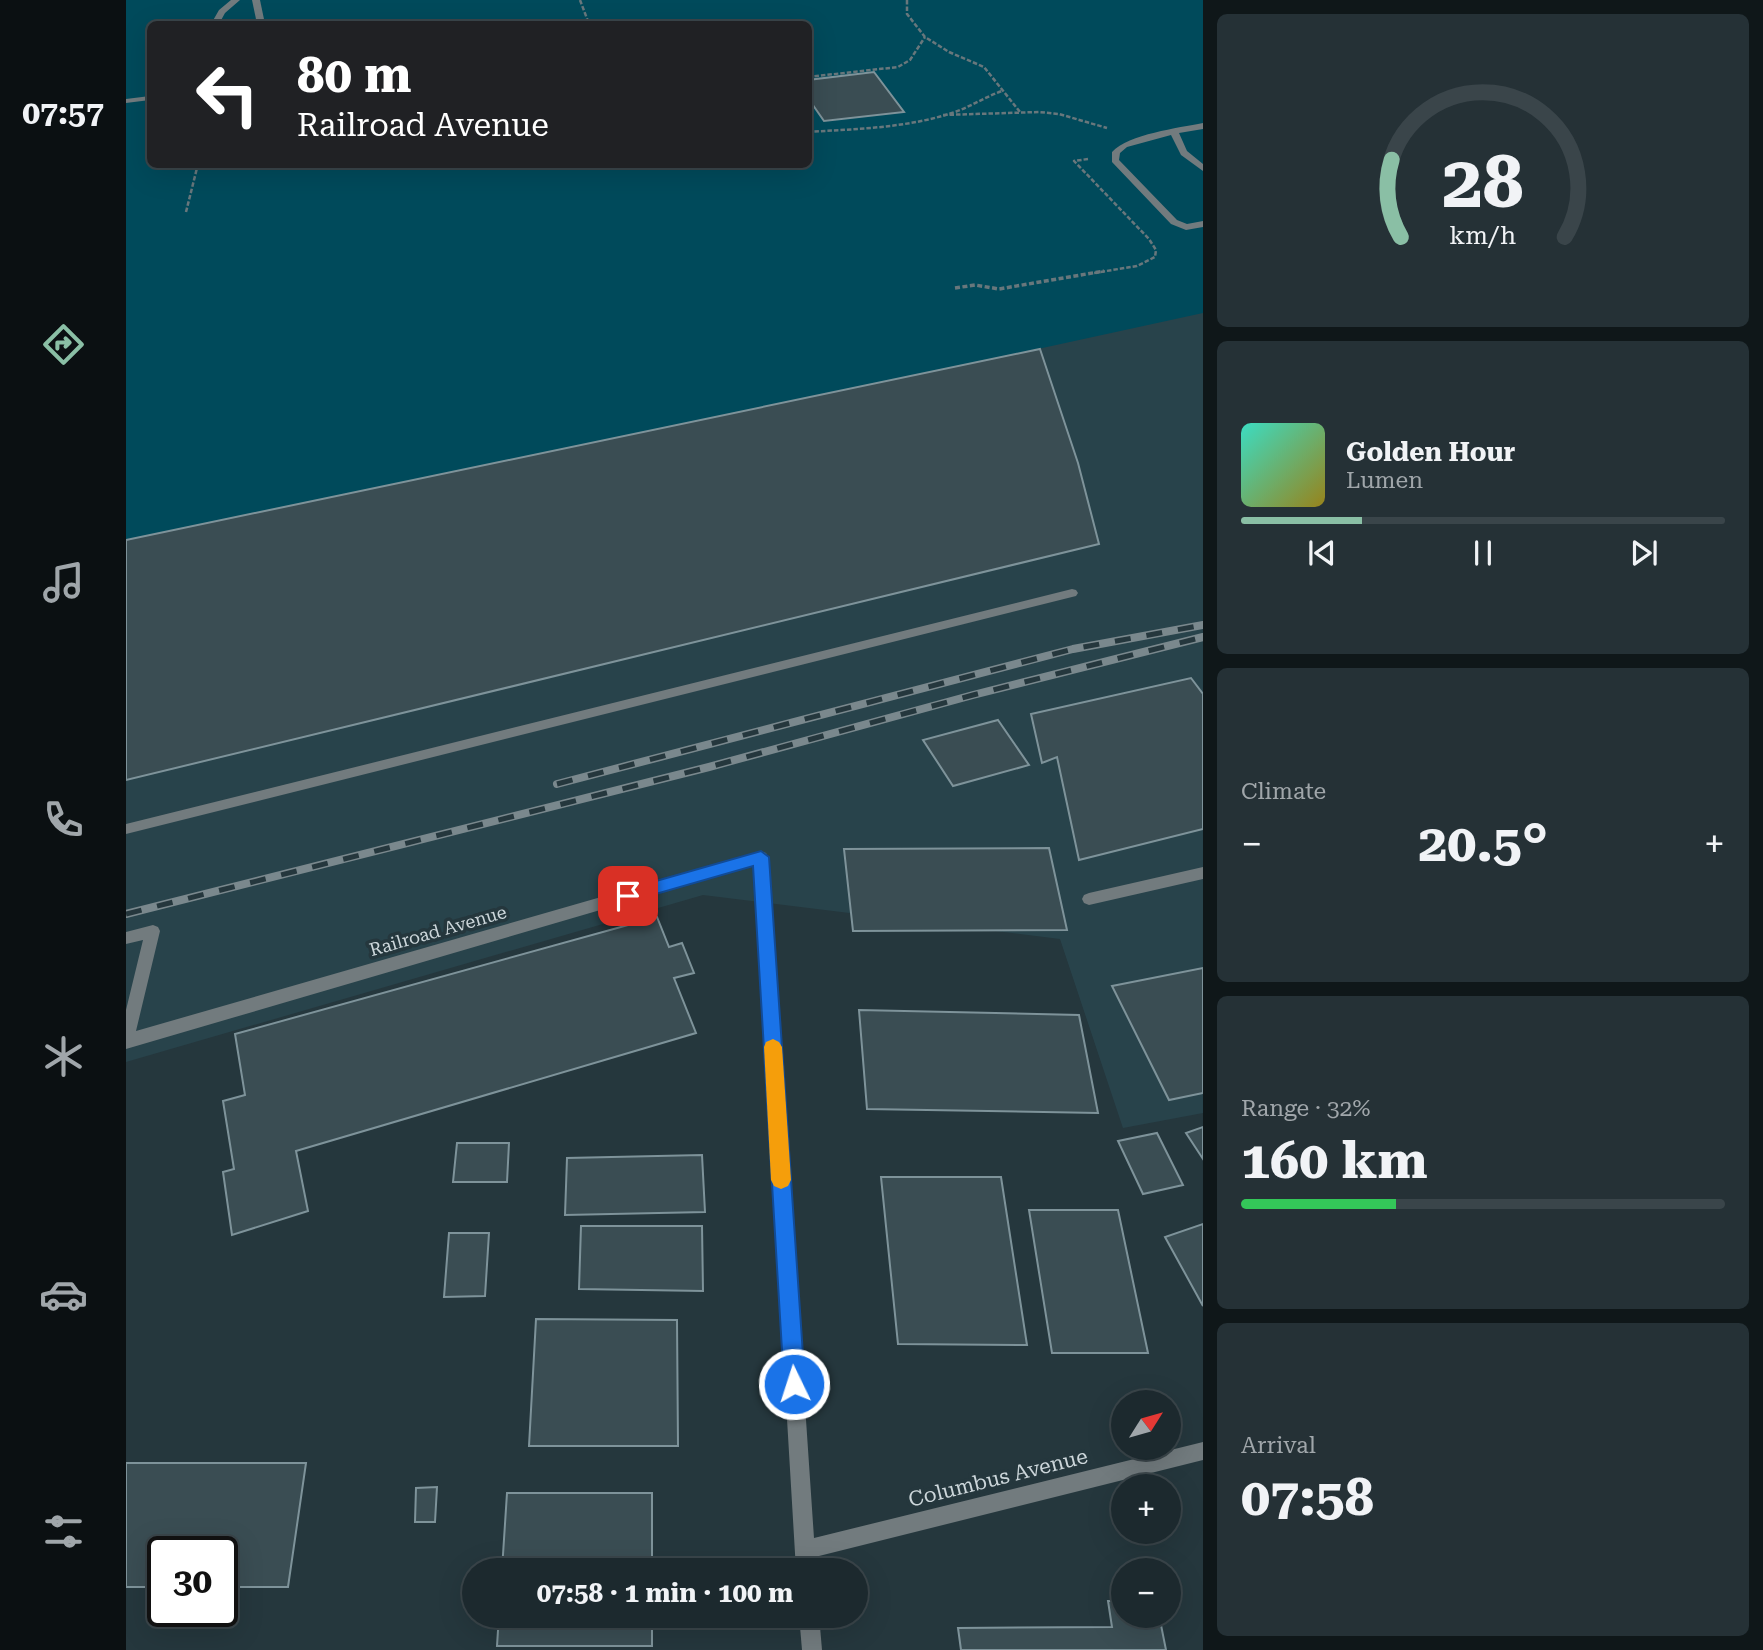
<!DOCTYPE html>
<meta charset="utf-8">
<style>
:root{--surface:#1c292e;--page:#253136;--text:#f1f3f6;--muted:#a0a6aa;--line:#3a454a;--accent:#8abfa5}
body{margin:0;font-family:"Roboto Serif",serif;background:var(--page);color:var(--text);height:100vh;display:flex;flex-direction:column;font-size:26px;white-space:nowrap}
*{box-sizing:border-box;margin:0}
p{font-size:23px;color:var(--muted)}
.icon{flex:none;width:38px;height:38px;fill:none;stroke:currentColor;stroke-width:2;stroke-linecap:round;stroke-linejoin:round}
.map{position:relative;flex:1;overflow:hidden}
.details{display:flex;flex-direction:column;gap:14px;padding:14px;background:#0f1719;width:560px}
.details>*{flex:none}
.hud{position:absolute;left:21px;top:21px;width:665px;height:147px;border-radius:10px;box-shadow:0 7px 28px #0002,0 0 0 2px var(--line);background:#202124;color:#fff;overflow:hidden}
.needle{width:46px;rotate:53deg}
.controls{position:absolute;left:985px;top:1390px;display:grid;gap:14px}
.controls a{display:grid;place-items:center;width:70px;height:70px;border-radius:50%;background:var(--surface);box-shadow:0 7px 28px #0002,0 0 0 2px var(--line);font-size:35px}
.speed{position:absolute;left:21px;top:1536px;display:flex;gap:14px;font-size:35px;font-weight:700;text-align:center}
.speed>*{display:grid;place-content:center;width:91px;height:91px;border-radius:50%;background:var(--surface);box-shadow:0 7px 28px #0002,0 0 0 2px var(--line);line-height:1}
.speed .limit{border:4px solid #111;border-radius:10px;background:#fff;color:#111}
.pin{position:absolute;display:grid;place-items:center;width:60px;height:60px;color:#fff;margin:-30px;border-radius:14px;box-shadow:0 4px 10px #0006}
.me{position:absolute;width:77px;margin:-38px;rotate:356deg;stroke-linejoin:round;filter:drop-shadow(0 0 5px #0008)}
.turn{display:flex;align-items:center;gap:24px;height:147px;padding:0 35px;font-size:32px}
.turn .icon{width:91px;height:91px;stroke-width:2.5}
.turn b{display:block;font-size:49px;line-height:60px}
.big{font-size:52px;font-weight:700;line-height:1.1}
.details .card{flex:1;display:flex;flex-direction:column;justify-content:center;gap:10px;min-width:0;padding:0 24px;border-radius:10px;background:var(--page)}
.details .dial{align-items:center;gap:0}
.dial svg{height:182px;overflow:visible;fill:none;stroke:var(--line);stroke-width:7;stroke-linecap:round;text-anchor:middle}
.dial text{fill:var(--text);stroke:none}
.song{display:flex;align-items:center;gap:21px}
.cover{width:84px;height:84px;border-radius:10px;background:linear-gradient(135deg,hsl(170 70% 55%),hsl(50 70% 35%))}
.played{height:7px;border-radius:4px;background:linear-gradient(90deg,var(--accent) 25%,var(--line) 25%)}
.keys{display:flex;justify-content:space-around;direction:ltr}
.heat{display:flex;justify-content:space-between;align-items:center;font-size:38px;direction:ltr}
.charge{height:10px;border-radius:5px;background:linear-gradient(90deg,#34c759 32%,var(--line) 0)}
.trip{position:absolute;left:336px;top:1558px;width:406px;height:70px;border-radius:35px;background:var(--surface);box-shadow:0 7px 28px #0002,0 0 0 2px var(--line);font-weight:700;line-height:70px;text-align:center}
main{display:flex;flex:1;min-height:0}
.tab-bar{display:flex;flex-direction:column;width:126px;justify-content:space-around;align-items:center;background:#0b1012;color:var(--muted)}
.tab-bar .icon{width:49px;height:49px}
.tab-bar .current{color:var(--accent)}
.tab-bar b{font-size:32px;color:var(--text)}
.map>svg:first-child{display:block}
.built{fill:#28434b}
.green{fill:#004a5b;fill-rule:evenodd}
.building{fill:#3a4d53;stroke:#7e939a;stroke-width:2}
.lines{fill:none;stroke-linecap:round;stroke-linejoin:round}
.path-far1{stroke:#68777c;stroke-width:2.5;stroke-dasharray:4.5 2;stroke-linecap:butt}
.path{stroke:#68777c;stroke-width:3.5;stroke-dasharray:5 2.5;stroke-linecap:butt}
.lane{fill:#727b7e;fill-rule:evenodd}
.street{fill:#727b7e;fill-rule:evenodd}
.rail-casing{stroke:#7a888d;stroke-width:8}
.rail{stroke:#25373d;stroke-width:5;stroke-dasharray:16;stroke-linecap:butt}
.route{fill:#1a73e8;stroke:#114b97;stroke-width:2}
.slow{fill:#f59e0b}
.labels{text-anchor:middle;stroke-width:7;stroke-linejoin:round;paint-order:stroke}
.street-label{font-size:18px;fill:#ccd6da;stroke:#25373d}
.near-street-label{font-size:21px;fill:#ccd6da;stroke:#25373d}
</style>
<main>
<nav class="tab-bar">
<b>07:57</b>
<svg class="icon current" aria-label="directions" viewBox="0 0 24 24"><path d="M12 3l9 9-9 9-9-9zM9 14v-3h6M13 9l2 2-2 2"/></svg>
<svg class="icon" aria-label="music" viewBox="0 0 24 24"><path d="M9 18V5l10-2v13"/><circle cx="6" cy="18" r="3"/><circle cx="16" cy="16" r="3"/></svg>
<svg class="icon" aria-label="phone" viewBox="0 0 24 24"><path d="M5 4h4l2 5-3 2q2 4 5 5l2-3 5 2v4C11 20 4 13 5 4z"/></svg>
<svg class="icon" aria-label="climate" viewBox="0 0 24 24"><path d="M12 3v18M4 7l16 10M4 17L20 7"/></svg>
<svg class="icon" aria-label="car" viewBox="0 0 24 24"><path d="M5 17H2v-5l4-1 3-4h7l3 4 3 1v5h-3M9 17h6M6 11h13"/><circle cx="7" cy="17" r="2"/><circle cx="17" cy="17" r="2"/></svg>
<svg class="icon" aria-label="filters" viewBox="0 0 24 24"><path d="M4 7h16M4 17h16"/><circle cx="9" cy="7" r="2"/><circle cx="15" cy="17" r="2"/></svg>
</nav>
<div class="map">
<svg width="1077" height="1650" viewBox="0 0 1077 1650">
<rect width="100%" height="100%" fill="#25373d"/>
<polygon class="built" points="1077,312 1077,1113 997,1128 934,939 577,895 0,1062 0,548"/>
<path class="green" d="M0,0H1077V313L0,548ZM24,24H682V164H24Z"/>
<g class="building">
<polygon points="748,72 778,112 698,121 682,98 682,80"/>
<polygon points="914,349 952,463 973,544 0,780 0,540"/>
<polygon points="1065,678 1077,694 1077,829 953,860 931,757 916,763 905,714"/>
<polygon points="872,720 903,765 827,786 797,740"/>
<polygon points="923,848 941,930 727,931 718,849"/>
<polygon points="531,917 543,947 556,943 568,973 548,978 570,1033 170,1151 182,1211 106,1235 97,1172 108,1169 97,1101 119,1095 109,1034"/>
<polygon points="1077,968 1077,1093 1043,1100 986,986"/>
<polygon points="733,1010 953,1015 972,1113 741,1109"/>
<polygon points="1077,1127 1077,1159 1060,1133"/>
<polygon points="1031,1133 1057,1185 1017,1194 992,1141"/>
<polygon points="331,1143 383,1143 381,1182 327,1182"/>
<polygon points="576,1155 579,1212 439,1215 441,1158"/>
<polygon points="755,1177 875,1177 901,1345 772,1344"/>
<polygon points="903,1210 992,1210 1022,1353 926,1353"/>
<polygon points="1077,1224 1077,1306 1039,1237"/>
<polygon points="455,1226 576,1226 577,1291 453,1289"/>
<polygon points="323,1233 363,1233 359,1296 318,1297"/>
<polygon points="410,1319 551,1320 552,1446 403,1446"/>
<polygon points="0,1463 180,1463 162,1587 96,1587 96,1552 37,1552 37,1587 0,1587"/>
<polygon points="311,1487 309,1522 289,1522 290,1488"/>
<polygon points="381,1493 526,1493 526,1570 376,1570"/>
<polygon points="982,1601 998,1601 998,1615 1033,1615 1040,1650 835,1650 832,1628 986,1627"/>
<polygon points="373,1615 526,1615 526,1646 371,1646"/>
</g>
<g class="lines">
<g class="path-far1">
<polyline points="454,0 463,24"/>
<polyline points="781,0 781,14 799,37 823,52 858,67 894,112"/>
<polyline points="682,77 772,67 784,60 799,37"/>
<polyline points="817,115 913,112 933,114 981,128"/>
<path d="M682,132C730,129 780,128 826,113C844,107 859,97 876,91"/>
<polyline points="962,159 948,161 1023,239 1030,250 1029,257 1011,266 968,273"/>
<polyline points="60,212 72,164"/>
</g>
<polyline class="path" points="829,288 849,285 873,289 978,271"/>
<g class="lane">
<polygon points="105,0 114,0 99,13 93,24 85,24 93,10"/>
<polygon points="126,0 134,0 139,24 131,24"/>
<polygon points="24,96 24,100 0,103 0,99"/>
<path d="M1077,123V129L1053,133L1061,151L1077,164V171L1055,155L1045,135L1001,147L994,153L993,160L1051,220L1061,224L1077,221V227L1060,230L1045,224L986,162V152C1003,134 1052,128 1077,123Z"/>
<polygon points="946,589 950,590 952,593 950,596 0,834 0,824"/>
</g>
<g class="street">
<polygon points="635,851 640,853 642,857 688,1538 1077,1442 1077,1460 689,1557 690,1570 670,1570 628,865 0,1049 0,1010 17,940 0,944 0,932 27,925 32,927 34,931 10,1031"/>
<polygon points="1077,867 1077,879 963,905 958,903 956,899 958,895 963,893"/>
<polygon points="673,1615 693,1615 696,1650 676,1650"/>
</g>
<defs>
<g id="rail">
<polyline points="431,784 947,649 1077,625"/>
<polyline points="0,914 583,767 847,695 1077,637"/>
</g>
</defs>
<use href="#rail" class="rail-casing"/>
<use href="#rail" class="rail"/>
</g>
<polygon class="route" points="635,851 643,857 679,1384 676,1392 668,1395 661,1392 658,1384 627,866 502,902 497,900 494,896 497,891 502,889"/>
<polygon class="slow" points="647,1039 653,1042 656,1047 665,1180 662,1186 655,1189 648,1186 645,1180 638,1047 640,1042"/>
<g class="labels">
<g class="street-label">
<text transform="translate(312 931) rotate(-16)" y="6">Railroad Avenue</text>
</g>
<g class="near-street-label">
<text transform="translate(872 1478) rotate(-14)" y="7">Columbus Avenue</text>
</g>
</g>
</svg>
<div class="controls">
<a><svg class="needle" viewBox="-14 -14 28 28"><path d="M0-13l5 13h-10z" fill="#e53935"/><path d="M0 13l5-13h-10z" fill="#a0a6aa"/></svg></a>
<a>+</a>
<a>−</a>
</div>
<div class="speed"><div class="limit">30</div></div>
<div class="pin" style="left:502px;top:896px;background:#d93025"><svg class="icon" aria-label="arrive" viewBox="0 0 24 24"><path d="M6 21V4h12l-3 4 3 4H6"/></svg></div>
<svg class="me" style="left:668px;top:1384px" viewBox="-20 -20 40 40"><circle r="17" fill="#1a73e8" stroke="#fff" stroke-width="3"/><path d="M0-11L8 9 0 5-8 9z" fill="#fff"/></svg>
<div class="trip">07:58 · 1 min · 100 m</div>
<div class="hud">
<div class="turn"><svg class="icon" aria-label="left" viewBox="0 0 24 24"><path d="M17 20v-9H6M10 6l-5 5 5 5"/></svg><div><b>80 m</b>Railroad Avenue</div></div>
</div>
</div>
<section class="details">
<div class="card dial"><svg viewBox="0 0 100 80">
<path d="M14 69A42 42 0 1 1 86 69"/>
<path d="M14 69A42 42 0 0 1 10 35" stroke="#8abfa5"/>
<text x="50" y="56" font-size="32" font-weight="700">28</text>
<text x="50" y="72" font-size="11">km/h</text>
</svg></div>
<div class="card">
<div class="song"><i class="cover"></i><div><b>Golden Hour</b><p>Lumen</p></div></div>
<div class="played"></div>
<div class="keys"><svg class="icon" aria-label="previous" viewBox="0 0 24 24"><path d="M18 5L8 12l10 7zM5 5v14"/></svg><svg class="icon" aria-label="pause" viewBox="0 0 24 24"><path d="M8 5v14M16 5v14"/></svg><svg class="icon" aria-label="next" viewBox="0 0 24 24"><path d="M6 5l10 7-10 7zM19 5v14"/></svg></div>
</div>
<div class="card"><p>Climate</p>
<div class="heat"><a>−</a><b class="big">20.5°</b><a>+</a></div>
</div>
<div class="card"><p>Range · 32%</p><b class="big">160 km</b><div class="charge"></div></div>
<div class="card"><p>Arrival</p><b class="big">07:58</b></div>
</section>
</main>
